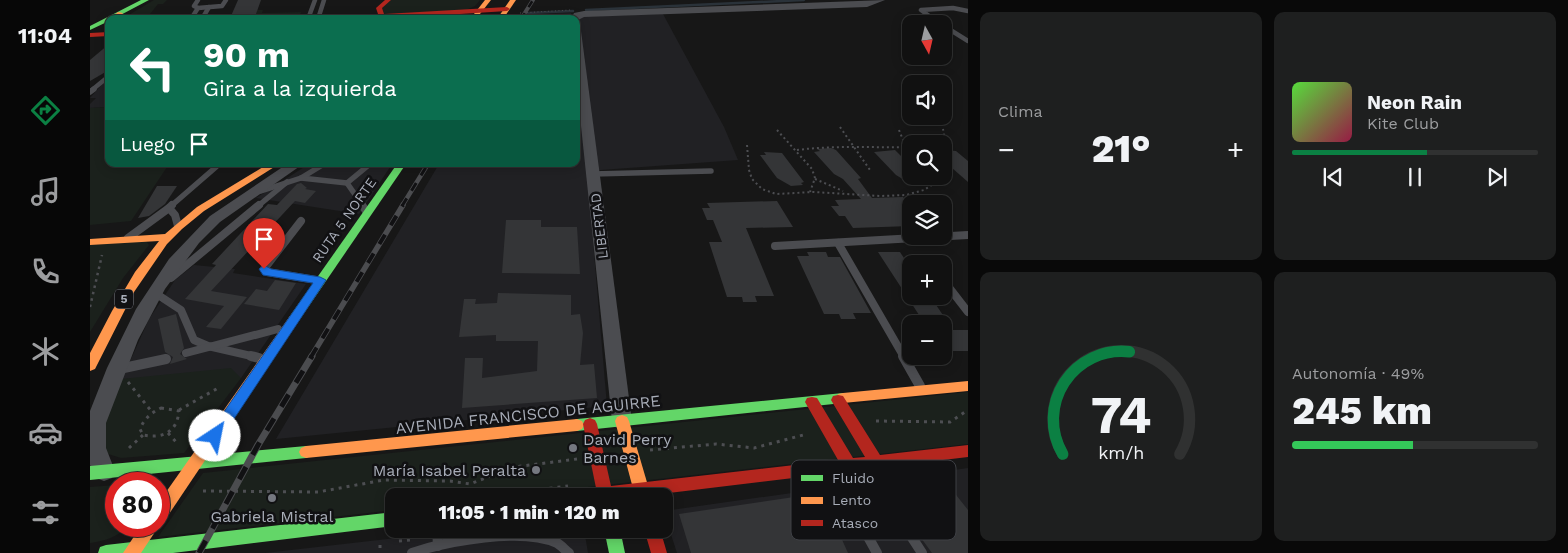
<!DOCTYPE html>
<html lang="es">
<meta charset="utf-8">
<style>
:root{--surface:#111;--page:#1e1f1f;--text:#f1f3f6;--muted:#9c9d9f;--line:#303131;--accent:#0b8043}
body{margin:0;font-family:"Work Sans",sans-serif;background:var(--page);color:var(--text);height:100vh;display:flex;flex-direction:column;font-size:19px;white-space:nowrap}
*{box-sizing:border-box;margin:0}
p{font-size:16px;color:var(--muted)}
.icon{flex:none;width:28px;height:28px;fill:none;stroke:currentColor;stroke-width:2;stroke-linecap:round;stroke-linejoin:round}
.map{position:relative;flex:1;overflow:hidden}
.details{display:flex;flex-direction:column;gap:12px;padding:12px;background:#090909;width:600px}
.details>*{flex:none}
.top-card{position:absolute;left:15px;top:15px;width:475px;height:152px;border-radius:10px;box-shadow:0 2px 12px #0003,0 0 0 1px var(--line);background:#0b6e4f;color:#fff;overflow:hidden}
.needle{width:32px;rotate:172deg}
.controls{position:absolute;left:812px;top:15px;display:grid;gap:10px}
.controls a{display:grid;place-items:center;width:50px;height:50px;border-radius:10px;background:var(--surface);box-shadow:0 2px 12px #0003,0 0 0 1px var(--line);font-size:25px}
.speed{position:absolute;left:15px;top:472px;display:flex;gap:10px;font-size:25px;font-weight:700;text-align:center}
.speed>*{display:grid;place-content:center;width:65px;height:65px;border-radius:50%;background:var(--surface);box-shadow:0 2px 12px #0003,0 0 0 1px var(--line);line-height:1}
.speed .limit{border:8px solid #d22;background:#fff;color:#111}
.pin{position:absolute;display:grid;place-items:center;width:42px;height:42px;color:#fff;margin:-51px -21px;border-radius:50% 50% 50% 0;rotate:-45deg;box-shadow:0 0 5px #0007}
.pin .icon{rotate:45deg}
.me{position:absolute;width:55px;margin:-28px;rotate:34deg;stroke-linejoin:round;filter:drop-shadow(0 0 4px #0008)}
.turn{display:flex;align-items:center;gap:18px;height:105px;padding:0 15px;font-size:22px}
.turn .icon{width:65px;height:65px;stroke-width:2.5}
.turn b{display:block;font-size:35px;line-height:42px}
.then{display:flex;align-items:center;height:48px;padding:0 15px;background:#0003;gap:10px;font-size:19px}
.big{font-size:38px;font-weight:800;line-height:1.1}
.details .card{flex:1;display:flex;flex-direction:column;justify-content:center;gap:8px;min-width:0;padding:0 18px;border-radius:10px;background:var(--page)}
.details .dial{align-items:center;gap:0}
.dial svg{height:130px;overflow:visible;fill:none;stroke:var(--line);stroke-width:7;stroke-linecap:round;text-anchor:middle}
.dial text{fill:var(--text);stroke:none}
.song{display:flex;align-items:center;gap:15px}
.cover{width:60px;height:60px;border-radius:8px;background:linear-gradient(135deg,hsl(110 70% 55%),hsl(340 70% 35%))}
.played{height:5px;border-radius:2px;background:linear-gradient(90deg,var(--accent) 55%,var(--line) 55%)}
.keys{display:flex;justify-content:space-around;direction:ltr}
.heat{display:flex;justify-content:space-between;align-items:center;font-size:28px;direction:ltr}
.charge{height:8px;border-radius:4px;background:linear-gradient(90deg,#34c759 49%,var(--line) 0)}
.details .tiles{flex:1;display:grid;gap:12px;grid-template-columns:repeat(2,1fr)}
.trip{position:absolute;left:295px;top:488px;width:288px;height:50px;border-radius:10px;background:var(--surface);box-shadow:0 2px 12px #0003,0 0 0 1px var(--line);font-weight:800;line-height:50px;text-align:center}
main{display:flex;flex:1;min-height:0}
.tab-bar{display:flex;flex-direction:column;width:90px;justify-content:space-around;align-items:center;background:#070707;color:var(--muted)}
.tab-bar .icon{width:35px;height:35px}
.tab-bar .active{color:var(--accent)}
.tab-bar b{font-size:22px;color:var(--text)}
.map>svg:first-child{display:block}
.built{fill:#212124}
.green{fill:#1b211c}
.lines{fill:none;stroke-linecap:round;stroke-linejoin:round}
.stream{stroke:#2a3239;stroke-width:2.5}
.building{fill:#343537}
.path-far3{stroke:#4d4e52;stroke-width:1;stroke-dasharray:1 2.5;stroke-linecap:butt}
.path-far2{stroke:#4d4e52;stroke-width:2;stroke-dasharray:2 3;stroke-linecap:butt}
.path-far1{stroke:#4d4e52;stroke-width:2.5;stroke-dasharray:2.5 4;stroke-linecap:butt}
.path{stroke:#4d4e52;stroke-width:3;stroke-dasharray:3 5;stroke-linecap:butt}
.lane-far3{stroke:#4b4c50;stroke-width:4.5}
.lane-far2{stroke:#4b4c50;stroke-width:5.5}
.lane-far1{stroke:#4b4c50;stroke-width:8}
.lane{stroke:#4b4c50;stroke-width:10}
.street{fill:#4b4c50;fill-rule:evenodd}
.fast{fill:#63d668;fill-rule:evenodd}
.slow{fill:#ff974d;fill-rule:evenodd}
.jam{fill:#b3261e;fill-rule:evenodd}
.rail-far3-casing{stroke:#4b4c4f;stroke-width:4}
.rail-far2-casing{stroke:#4b4c4f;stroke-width:4.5}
.rail-far1-casing{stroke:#4b4c4f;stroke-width:5.5}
.rail-casing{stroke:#4b4c4f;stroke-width:7}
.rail-far3{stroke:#111113;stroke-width:2.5;stroke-dasharray:7;stroke-linecap:butt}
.rail-far2{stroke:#111113;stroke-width:3;stroke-dasharray:9;stroke-linecap:butt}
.rail-far1{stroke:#111113;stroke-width:4;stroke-dasharray:11;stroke-linecap:butt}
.rail{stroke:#111113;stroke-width:5;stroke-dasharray:14;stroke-linecap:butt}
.route{fill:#1a73e8;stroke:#114b97}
.poi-dot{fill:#757880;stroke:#111113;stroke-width:2}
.labels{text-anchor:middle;stroke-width:5;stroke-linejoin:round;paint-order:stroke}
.shield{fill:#111113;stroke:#7b7e86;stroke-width:1}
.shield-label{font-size:12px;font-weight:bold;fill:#a8adb8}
.street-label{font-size:14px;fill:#a8adb8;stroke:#111113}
.near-street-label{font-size:16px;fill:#a8adb8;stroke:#111113}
.near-poi-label{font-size:16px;fill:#a8adb8;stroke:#111113;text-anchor:start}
.key{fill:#111113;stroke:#3e4045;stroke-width:1}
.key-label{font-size:14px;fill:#a8adb8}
</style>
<main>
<nav class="tab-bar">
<b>11:04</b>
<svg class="icon active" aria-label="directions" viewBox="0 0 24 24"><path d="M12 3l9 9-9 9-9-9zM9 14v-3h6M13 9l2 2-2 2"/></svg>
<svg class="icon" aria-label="music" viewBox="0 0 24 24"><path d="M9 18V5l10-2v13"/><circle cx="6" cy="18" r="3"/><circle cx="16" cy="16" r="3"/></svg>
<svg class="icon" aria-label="phone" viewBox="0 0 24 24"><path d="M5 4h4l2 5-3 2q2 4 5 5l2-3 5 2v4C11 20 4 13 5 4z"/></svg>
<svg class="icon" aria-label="climate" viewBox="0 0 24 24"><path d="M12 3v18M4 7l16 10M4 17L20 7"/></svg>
<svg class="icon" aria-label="car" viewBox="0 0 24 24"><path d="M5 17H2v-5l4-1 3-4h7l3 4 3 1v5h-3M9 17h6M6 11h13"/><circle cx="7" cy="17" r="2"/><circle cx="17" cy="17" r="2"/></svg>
<svg class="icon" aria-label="filters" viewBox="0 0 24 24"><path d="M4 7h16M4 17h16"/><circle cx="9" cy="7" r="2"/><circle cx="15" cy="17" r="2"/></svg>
</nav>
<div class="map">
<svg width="878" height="553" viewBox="0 0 878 553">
<rect width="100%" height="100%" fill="#171717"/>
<g class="built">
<polygon points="481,13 481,17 573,14 634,127 648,160 497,171 517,406 186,439 349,164 486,164 486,19 434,19 437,15"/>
<polygon points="16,80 19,80 19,107 0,108 0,104 6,98 0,98"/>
<polygon points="219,164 302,164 269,214 166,198"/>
<polygon points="104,265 145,269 143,273 216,284 151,378 32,379 59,319 85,280"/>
<polygon points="878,468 878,553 587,553 574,513 574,511"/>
<polygon points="385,529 494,529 498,553 175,553"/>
</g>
<g class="green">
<polygon points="64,0 77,0 73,4 68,4 56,19 32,19"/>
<polygon points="301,0 390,0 385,6 376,10 294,14 289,9"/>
<polygon points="167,10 173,10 172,13 211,12 210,15 215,15 138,19 141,16 166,14"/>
<polygon points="19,107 19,164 79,164 41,221 0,225 0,108"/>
<polygon points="56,241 59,245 33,278 0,332 0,245"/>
<polygon points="141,368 151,378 94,453 31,458 15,453 10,430 31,379"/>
<polygon points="878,392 878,444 419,496 304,496 304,510 68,537 113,473"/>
<path d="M26,485V526H38C28,537 14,541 0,543V487Z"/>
</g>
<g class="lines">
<g class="stream">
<polyline points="496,10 714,0"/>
<polyline points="438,13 483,11"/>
</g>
</g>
<g class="building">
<polygon points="148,0 171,0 166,14 141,16"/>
<polygon points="19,44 19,70 0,81 0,60"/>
<polygon points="741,148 746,150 771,178 768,179 782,198 813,197 821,207 821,226 763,228 755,216 749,216 741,206 749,206 745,200 771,199 753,179 744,174 724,152 730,151 727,149"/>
<polygon points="805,150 821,166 821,184 806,175 784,152"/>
<polygon points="854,150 866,151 878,161 878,182 854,161"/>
<polygon points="674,152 692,153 714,182 711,183 713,185 701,186 687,178 670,155 676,155"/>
<polygon points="211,183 217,188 215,189 226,191 215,203 205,201 121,291 157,297 131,329 116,327 134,306 95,299 126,265 122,264 178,204 187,205 207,184"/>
<polygon points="67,186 87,186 75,204 59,216 48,218"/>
<polygon points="687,201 703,227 656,228 684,296 665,296 667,302 653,302 652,297 637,297 619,242 632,242 623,220 617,220 612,208 620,208 617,203"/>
<polygon points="416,220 451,220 451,227 487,227 490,274 412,273"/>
<polygon points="717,252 736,252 738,257 750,257 781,313 763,313 766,319 751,319 749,314 734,314 707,256 719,256"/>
<polygon points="788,252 810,252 821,269 821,296 840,296 863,330 878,330 878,351 854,351 854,318 831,318"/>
<polygon points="185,280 206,283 189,310 154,304 166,289 177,291"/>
<polygon points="408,293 481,295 481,315 490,314 493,333 490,365 504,364 507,398 372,408 375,358 393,358 392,378 447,371 448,341 406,341 406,335 369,337 374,299 386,299 385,304 407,303"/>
<polygon points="86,314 94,348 90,354 97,359 80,364 83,357 75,352 68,319"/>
<polygon points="855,481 878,510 878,553 842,553 826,531 819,526 813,529 812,534 796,537 769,497 785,495 793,500 798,496 799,492"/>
<polygon points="731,493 758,553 601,553 589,514"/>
</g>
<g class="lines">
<polyline class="path-far3" points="430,13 480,10"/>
<g class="path-far2">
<polyline points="750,127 780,170"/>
<polyline points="687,130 722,169 725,178 720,192"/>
<polyline points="809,130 813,140 820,147"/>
<polyline points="836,144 847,141 854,135 853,129"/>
<polyline points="657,145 659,170 662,179 672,189 686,194 724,192 790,196 816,195 834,190 851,179 851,176"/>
<path d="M707,150C745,145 783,148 821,147"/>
<polyline points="725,179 753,191"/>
</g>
<polyline class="path-far1" points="0,307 12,255"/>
<g class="path">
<polyline points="38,382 62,412"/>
<path d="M71,408L89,411C87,432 73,439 53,435L50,429C54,419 61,413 71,408Z"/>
<polyline points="89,410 130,387"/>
<polyline points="786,421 860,422 878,410"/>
<polyline points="78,433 88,444"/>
<polyline points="39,448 53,435"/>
<polyline points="560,450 626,444 664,448 717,434"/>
<polyline points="113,491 228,492 294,480 360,481 380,484 424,467 487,459"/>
<polyline points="396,496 478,486"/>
<polyline points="309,541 321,540"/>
<polyline points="290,545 290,553"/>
</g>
<g class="lane-far3">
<polyline points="108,8 132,6 136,0"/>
<polyline points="101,19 108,8 104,6 108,0"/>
<polyline points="112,19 119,7"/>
<polyline points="218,19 225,0"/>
<polyline points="228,19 234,0"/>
<polyline points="850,24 831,10 863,8 878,11"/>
<polyline points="854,26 878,41"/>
<polyline points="2,90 19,76"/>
</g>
<g class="lane-far2">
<polyline points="0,92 4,89"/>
<polyline points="503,174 621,171"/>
<polyline points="211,178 257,183"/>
<polyline points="171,191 211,178 234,164"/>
<polyline points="81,206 126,167"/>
<polyline points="168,206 197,182"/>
<polyline points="273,206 257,183 280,164"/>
</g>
<g class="lane-far1">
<polyline points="82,205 79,208 85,215 88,226"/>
<polyline points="272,205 276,211"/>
<polyline points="211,221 174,269 177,272 226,280"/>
<polyline points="38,238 79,208"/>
<polyline points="748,243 814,357"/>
<polyline points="685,246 878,235"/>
<polyline points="81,278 169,205"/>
<polyline points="854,281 878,312"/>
<polyline points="67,291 65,293 91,310 104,340 118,346 166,357"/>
<polyline points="96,353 188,329"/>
</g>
<g class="lane">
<polyline points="161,356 169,358"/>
<polyline points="813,356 830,386"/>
<polyline points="29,369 76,359"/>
<polyline points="776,470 792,493"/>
<polyline points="742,472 787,553"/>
<polyline points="347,529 348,546"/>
<polyline points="819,533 832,553"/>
<path d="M322,553C357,541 432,527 467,543C471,545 475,550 479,553"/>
</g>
<g class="street">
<polygon points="795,0 777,7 494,17 486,21 486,19 481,19 484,13 494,11"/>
<polygon points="486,28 491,31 542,421 539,427 532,429 525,427 522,421 486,78"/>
<polygon points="197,164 213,164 130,222 109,243 75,289 48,340 16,423 16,448 25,471 22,478 14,481 6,478 0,465 0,411 17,368 46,309 79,259 120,216"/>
</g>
<g class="fast">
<polygon points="51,0 59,0 23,19 19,19 19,21 0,30 0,26"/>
<polygon points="307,164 316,164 208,322 200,322 198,319 200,316"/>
<polygon points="753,393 758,394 760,398 758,402 753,403 487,431 482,429 480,425 482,421 487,419"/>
<polygon points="216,446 221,448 223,452 221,456 216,458 0,480 0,466"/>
<polygon points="304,512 304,526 83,553 8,553 10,547 16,545"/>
<polygon points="514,529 530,529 535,553 519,553"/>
</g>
<g class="slow">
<polygon points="395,0 401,0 386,19 380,19"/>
<polygon points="420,0 426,0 413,19 407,19"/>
<polygon points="28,12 33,13 27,19 20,19"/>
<polygon points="178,164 189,164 114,211 92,229 77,244 44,292 5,369 0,371 0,353 22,311 45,272 69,241 0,245 0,239 75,234 107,207"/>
<polygon points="204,315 208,316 210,319 208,322 75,520 69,522 69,502 200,316"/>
<polygon points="878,381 878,391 753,403 748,402 746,398 748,394 753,393"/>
<polygon points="532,415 537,417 539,421 561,496 545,496 525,421 527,417"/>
<polygon points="487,419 492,421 494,425 492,429 487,431 216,458 211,456 209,452 211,448 216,446"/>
<polygon points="69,525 69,526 51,553 33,553 51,526"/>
</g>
<g class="jam">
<polygon points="295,0 301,0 292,8 294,14 417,7 420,9 417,11 292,19 232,19 288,14 286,8"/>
<polygon points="324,16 329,19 321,19"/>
<polygon points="19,32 19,36 0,37 0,33"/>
<polygon points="748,395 753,396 790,455 878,445 878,457 554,496 490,496 493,491 506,488 493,424 495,420 500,418 505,420 507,424 521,486 748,460 715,402 717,398 722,397 727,398 763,458 775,457 741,400 743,396"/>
<polygon points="554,529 570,529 577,553 561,553"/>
</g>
<defs>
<polyline id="rail-far3" points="431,19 443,0"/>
<polyline id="rail-far2" points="312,206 338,164"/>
<polyline id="rail-far1" points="221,357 313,205"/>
<polyline id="rail" points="109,553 168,445 222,356"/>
</defs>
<use href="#rail-far3" class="rail-far3-casing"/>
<use href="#rail-far2" class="rail-far2-casing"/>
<use href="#rail-far1" class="rail-far1-casing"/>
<use href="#rail" class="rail-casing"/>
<use href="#rail-far3" class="rail-far3"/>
<use href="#rail-far2" class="rail-far2"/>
<use href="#rail-far1" class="rail-far1"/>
<use href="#rail" class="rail"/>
</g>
<polygon class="route" points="174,265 181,269 230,277 236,280 130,440 125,442 120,440 117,436 120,432 223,283 173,275 169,269"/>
<g class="poi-dot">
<circle cx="483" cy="448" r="5"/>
<circle cx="446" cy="470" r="5"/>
<circle cx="182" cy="498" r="5"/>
</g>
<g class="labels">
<rect class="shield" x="25" y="289.5" width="18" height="19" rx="4"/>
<g class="shield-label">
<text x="34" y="303">5</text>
</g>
<g class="street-label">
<text transform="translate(254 220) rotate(-55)" y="5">RUTA 5 NORTE</text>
<text transform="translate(509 226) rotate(-97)" y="5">LIBERTAD</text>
</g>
<g class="near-street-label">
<text transform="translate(438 414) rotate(-6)" y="6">AVENIDA FRANCISCO DE AGUIRRE</text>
</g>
<g class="near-poi-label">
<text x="493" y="445">David Perry<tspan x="493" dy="18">Barnes</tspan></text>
<text x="436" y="476" text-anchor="end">María Isabel Peralta</text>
<text x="182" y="522" text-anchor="middle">Gabriela Mistral</text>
</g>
</g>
<rect x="701" y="460" width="165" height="80" rx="8" class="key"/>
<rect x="711" y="475" width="22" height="6" fill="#63d668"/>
<rect x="711" y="497" width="22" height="7" fill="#ff974d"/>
<rect x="711" y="520" width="22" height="6" fill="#b3261e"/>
<g class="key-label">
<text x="742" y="483">Fluido</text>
<text x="742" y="505">Lento</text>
<text x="742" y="528">Atasco</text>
</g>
</svg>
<div class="controls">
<a><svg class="needle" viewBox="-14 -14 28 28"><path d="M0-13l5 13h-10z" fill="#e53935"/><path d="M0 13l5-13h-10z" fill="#9c9d9f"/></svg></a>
<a><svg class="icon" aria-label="sound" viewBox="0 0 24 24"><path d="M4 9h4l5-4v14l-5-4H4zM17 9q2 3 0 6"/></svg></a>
<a><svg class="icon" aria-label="search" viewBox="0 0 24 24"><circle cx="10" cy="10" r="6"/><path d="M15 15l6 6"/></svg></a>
<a><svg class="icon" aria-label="layers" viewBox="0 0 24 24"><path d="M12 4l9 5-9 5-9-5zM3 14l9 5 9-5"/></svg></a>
<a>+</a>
<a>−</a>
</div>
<div class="speed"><div class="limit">80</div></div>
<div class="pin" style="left:174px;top:269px;background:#d93025"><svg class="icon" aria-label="arrive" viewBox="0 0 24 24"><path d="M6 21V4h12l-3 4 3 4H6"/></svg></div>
<svg class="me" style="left:125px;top:436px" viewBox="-20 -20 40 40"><circle r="19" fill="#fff"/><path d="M0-13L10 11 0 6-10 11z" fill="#1a73e8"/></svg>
<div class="trip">11:05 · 1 min · 120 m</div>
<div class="top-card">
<div class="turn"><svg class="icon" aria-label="left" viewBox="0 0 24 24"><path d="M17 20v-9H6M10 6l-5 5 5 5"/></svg><div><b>90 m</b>Gira a la izquierda</div></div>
<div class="then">Luego<svg class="icon" aria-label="arrive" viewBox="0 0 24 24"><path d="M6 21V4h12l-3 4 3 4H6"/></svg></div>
</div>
</div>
<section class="details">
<div class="tiles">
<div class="card"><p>Clima</p>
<div class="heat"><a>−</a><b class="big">21°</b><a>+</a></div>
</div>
<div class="card">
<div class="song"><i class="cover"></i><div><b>Neon Rain</b><p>Kite Club</p></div></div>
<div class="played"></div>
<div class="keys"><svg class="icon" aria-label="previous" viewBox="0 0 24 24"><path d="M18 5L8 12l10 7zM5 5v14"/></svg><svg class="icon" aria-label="pause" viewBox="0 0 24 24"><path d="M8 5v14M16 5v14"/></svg><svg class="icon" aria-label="next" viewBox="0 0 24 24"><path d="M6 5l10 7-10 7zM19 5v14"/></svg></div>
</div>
<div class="card dial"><svg viewBox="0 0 100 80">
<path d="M14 69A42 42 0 1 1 86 69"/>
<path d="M14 69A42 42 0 0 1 55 6" stroke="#0b8043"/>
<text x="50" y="56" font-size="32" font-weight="700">74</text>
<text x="50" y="72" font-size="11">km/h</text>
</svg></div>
<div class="card"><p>Autonomía · 49%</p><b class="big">245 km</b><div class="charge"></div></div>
</div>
</section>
</main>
